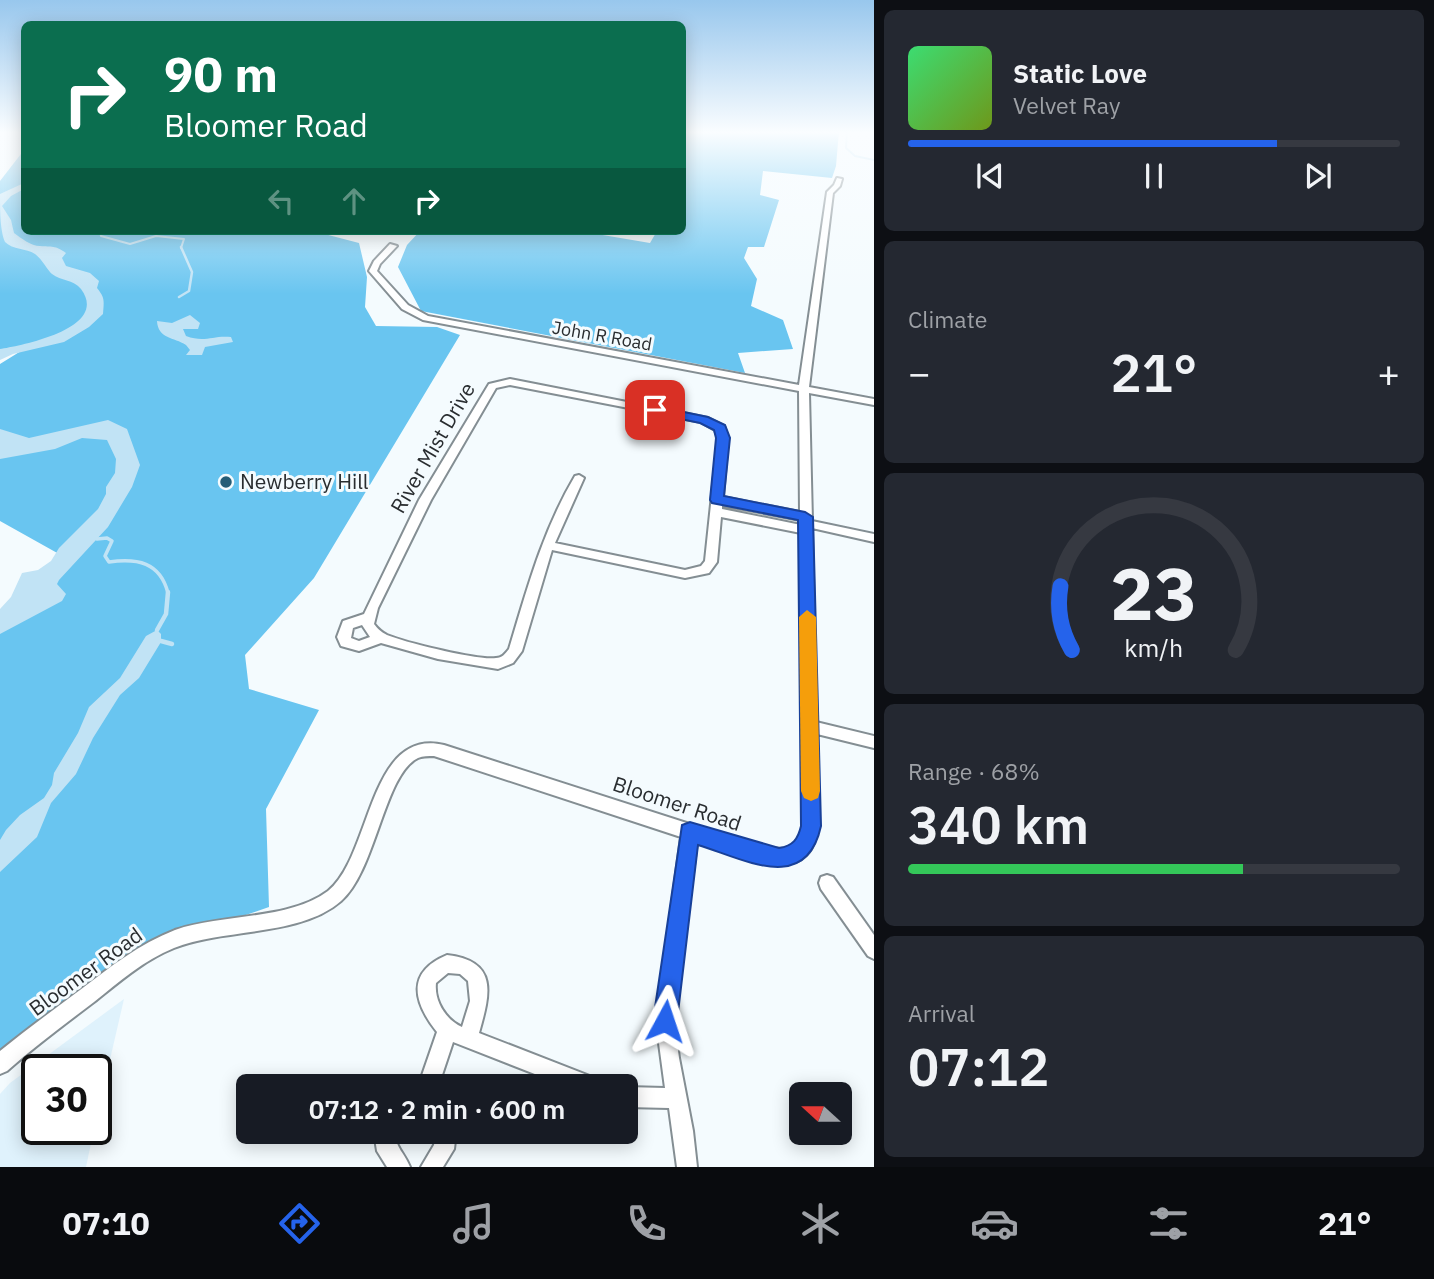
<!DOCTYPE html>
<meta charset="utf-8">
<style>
:root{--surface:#171b24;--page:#242831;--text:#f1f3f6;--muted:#9ea1a6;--line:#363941;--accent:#2563eb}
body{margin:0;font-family:"IBM Plex Sans",sans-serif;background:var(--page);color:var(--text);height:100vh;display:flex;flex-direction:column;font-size:26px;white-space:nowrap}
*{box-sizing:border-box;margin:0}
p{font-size:23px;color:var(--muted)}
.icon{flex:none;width:38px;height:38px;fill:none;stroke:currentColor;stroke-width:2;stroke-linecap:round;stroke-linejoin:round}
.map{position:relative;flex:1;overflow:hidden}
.details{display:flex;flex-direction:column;gap:10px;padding:10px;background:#0d0f14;width:560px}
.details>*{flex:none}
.hud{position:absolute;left:21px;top:21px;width:665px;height:214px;border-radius:10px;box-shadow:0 4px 18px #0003;background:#0b6e4f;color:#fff;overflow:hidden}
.needle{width:46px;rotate:291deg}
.controls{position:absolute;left:789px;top:1082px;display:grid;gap:14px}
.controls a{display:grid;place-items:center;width:63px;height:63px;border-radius:10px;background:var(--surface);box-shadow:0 4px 18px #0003;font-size:35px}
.speed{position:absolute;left:21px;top:1054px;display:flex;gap:14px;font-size:35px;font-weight:700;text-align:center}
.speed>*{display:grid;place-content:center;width:91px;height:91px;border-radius:50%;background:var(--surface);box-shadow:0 4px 18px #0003;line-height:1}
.speed .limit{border:4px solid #111;border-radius:10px;background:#fff;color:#111}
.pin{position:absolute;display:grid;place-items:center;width:60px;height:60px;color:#fff;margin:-30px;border-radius:14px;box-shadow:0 4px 10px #0006}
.me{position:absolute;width:77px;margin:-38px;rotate:5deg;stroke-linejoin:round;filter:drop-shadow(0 0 5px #0008)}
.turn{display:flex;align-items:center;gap:24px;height:147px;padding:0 28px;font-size:32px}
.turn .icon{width:91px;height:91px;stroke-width:2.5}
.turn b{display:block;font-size:49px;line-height:60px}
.lanes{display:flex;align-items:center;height:66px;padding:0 28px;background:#0003;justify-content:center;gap:35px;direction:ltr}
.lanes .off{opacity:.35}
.big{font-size:52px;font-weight:600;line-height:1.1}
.details .tile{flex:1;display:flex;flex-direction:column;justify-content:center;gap:10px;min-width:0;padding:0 24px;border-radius:10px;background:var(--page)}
.details .dial{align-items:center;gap:0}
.dial svg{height:182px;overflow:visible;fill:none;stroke:var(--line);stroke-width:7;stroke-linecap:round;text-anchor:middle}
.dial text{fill:var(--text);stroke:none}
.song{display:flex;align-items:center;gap:21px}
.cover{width:84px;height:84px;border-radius:10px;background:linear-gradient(135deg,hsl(140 70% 55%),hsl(80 70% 35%))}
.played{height:7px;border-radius:4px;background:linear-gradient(90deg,var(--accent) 75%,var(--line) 75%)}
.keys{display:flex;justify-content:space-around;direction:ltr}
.heat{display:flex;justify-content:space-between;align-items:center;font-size:38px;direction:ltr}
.charge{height:10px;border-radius:5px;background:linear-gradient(90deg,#34c759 68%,var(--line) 0)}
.trip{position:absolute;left:236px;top:1074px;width:402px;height:70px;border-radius:10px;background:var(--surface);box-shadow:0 4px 18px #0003;font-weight:600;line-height:70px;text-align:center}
.tabs{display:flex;height:112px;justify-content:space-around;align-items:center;background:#090b0e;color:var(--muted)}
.tabs .icon{width:49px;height:49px}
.tabs .current{color:var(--accent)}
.tabs b{font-size:32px;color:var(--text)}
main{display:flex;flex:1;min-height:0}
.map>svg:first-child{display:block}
.built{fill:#dff2fc}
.forest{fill:#69c5f0}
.water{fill:#c1e3f5}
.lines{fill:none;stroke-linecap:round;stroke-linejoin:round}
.stream-far3{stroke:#c1e3f5;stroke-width:2}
.stream-far2{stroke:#c1e3f5;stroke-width:2.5}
.stream-far1{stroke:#c1e3f5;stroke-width:3.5}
.stream{stroke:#c1e3f5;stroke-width:4.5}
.minor-casing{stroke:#848e93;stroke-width:4}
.minor{fill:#fff;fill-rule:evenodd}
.route{fill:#2563eb;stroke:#184099;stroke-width:2}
.slow{fill:#f59e0b}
.poi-dot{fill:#255d77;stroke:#f4fbfe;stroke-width:2.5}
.labels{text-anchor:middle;stroke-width:6;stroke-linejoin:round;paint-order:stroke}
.far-street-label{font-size:18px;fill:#292d30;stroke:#f4fbfe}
.street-label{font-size:21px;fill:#292d30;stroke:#f4fbfe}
.poi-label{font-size:21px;fill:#292d30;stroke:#f4fbfe;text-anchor:start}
</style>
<main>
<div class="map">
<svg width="874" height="1167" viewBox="0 0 874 1167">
<rect width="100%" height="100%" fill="#f4fbfe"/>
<polygon class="built" points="124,999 96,1120 96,1069 37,1069 37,1129 94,1129 86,1167 0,1167 0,1094 10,1083"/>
<g class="forest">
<polygon points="683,131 839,131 836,166 832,178 763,171 760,195 779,200 764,247 748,247 744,258 757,279 751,306 783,320 793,349 738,353 745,373 421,311 398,267 407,245 420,231 579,231 650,243 657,231 682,231"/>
<polygon points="24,150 24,231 264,231 282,235 313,231 359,243 367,277 365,307 376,326 437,327 460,335 314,578 245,655 249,689 319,710 266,809 269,907 173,940 0,1064 0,627 59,554 0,521 0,364 21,351 0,350 0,181"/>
</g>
<g class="water">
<path d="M24,183V189L11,196L2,206L11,220L14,233C21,238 31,246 40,246C52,247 55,245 66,253L62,258L66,266L90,273L99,281L97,288C105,298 104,300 103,314L89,327L64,342L13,354L0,360V349C23,345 110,328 81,289C73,279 61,281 52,274C48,271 42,259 35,254C26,248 13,250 5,242C0,231 0,208 0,194Z"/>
<path d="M190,315L200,323L198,329H183L186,336C205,343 213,335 231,337L233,342L205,347L202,355H186L190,350L186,345C174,337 158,339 157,321L172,323Z"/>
<polygon points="108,420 127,429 140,465 132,487 108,527 59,580 57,584 66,594 62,601 0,634 0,609 11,597 22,573 38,570 51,561 59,548 98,509 106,494 106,487 115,473 116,459 107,440 82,438 55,449 0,459 0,429 29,438"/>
<polygon points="157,630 161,634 161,642 139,678 120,695 93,738 76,774 51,803 37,837 0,872 0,840 6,830 20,815 44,798 52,785 54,773 78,733 89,707 120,678 146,636"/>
</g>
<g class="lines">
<g class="stream-far3">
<polyline points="847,131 846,148 855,156 874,160"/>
<polyline points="100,231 101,236 130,244 156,236 184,239 181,248"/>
</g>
<polyline class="stream-far2" points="179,297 189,291 192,272 181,247"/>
<path class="stream-far1" d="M97,539L107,538L112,541L105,556L109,562C137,558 160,562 168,593"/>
<g class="stream">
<polyline points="157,630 166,614 168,592"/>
<polyline points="161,641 172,644"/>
</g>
<defs>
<g id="minor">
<path d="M837,178L842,179L840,186L833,193L809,387L874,399V405L809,393L812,521L874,534V542L812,528L816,722L874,736V748L817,734C817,752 818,770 818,789C819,822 823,868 775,864C748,862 722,850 697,842L674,1021L679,1058L693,1131L697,1167H677L669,1108L626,1107V1087L665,1088L656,1021L681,837L434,756C428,756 423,756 418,758C384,774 376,871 341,901C300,937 223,928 174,948C144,960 119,982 94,1002C65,1024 35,1046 7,1071L0,1074V1051C26,1030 53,1010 80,990C110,967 139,944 175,930C220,914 290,920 328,891C372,856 368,727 444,745L755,845C779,850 796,855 803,826L801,533L721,517L717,562L709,573L685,578L552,550L522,651L513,663L498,669L438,659L381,643L359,651L341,646L337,637L343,621L364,614L419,500L489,384L510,379L708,418L724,426L728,438L723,497L800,512L799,391L423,320L402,309L369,271L374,261L390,244L397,246L380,264L377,271L408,305L428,316L799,385L827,192L834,185ZM510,385L701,422L715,430L718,438L705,561L701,566L685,570L555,543L584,478L579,475L575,476C543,530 527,589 509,649C505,654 502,658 496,658C479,661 404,642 387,635C381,632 378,629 374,624L378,608L431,500L496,388ZM722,505L800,520L801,525L722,509ZM362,625L370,637L359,641L351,638L353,628Z"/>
<polygon points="827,875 833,877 874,935 874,959 868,956 821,889 819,883 821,877"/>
<path d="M447,955C499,961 490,994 479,1033L600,1080L603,1087H568L453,1042L438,1087H418L437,1032C413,1002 406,972 447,955ZM448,973L460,974L468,981L470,1001L462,1027C446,1020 434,1001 436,983Z"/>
<path d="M374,1132H394C397,1150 404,1152 410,1167H387L377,1151Z"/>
<polygon points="436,1132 456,1132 454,1149 443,1167 421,1167 434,1145"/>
</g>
</defs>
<use href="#minor" class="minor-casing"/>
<use href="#minor" class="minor"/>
</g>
<linearGradient id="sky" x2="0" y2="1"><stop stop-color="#98c7ed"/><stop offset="0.45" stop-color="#fafdff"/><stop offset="1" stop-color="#fafdff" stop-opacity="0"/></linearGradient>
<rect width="874" height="294" fill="url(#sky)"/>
<path class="route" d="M655,406L708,417L725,425L730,438L724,496L805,512L813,517L821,826C806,895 744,859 698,845L677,1021L673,1029L665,1033L656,1029L653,1021L682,825L690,822L779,848C793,846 798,839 801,826L798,520L712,503L710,500L716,438L714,430L700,423L651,413V408Z"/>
<polygon class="slow" points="807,610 816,617 820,791 818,798 811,801 804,798 801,791 799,617"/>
<circle class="poi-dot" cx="226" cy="482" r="7"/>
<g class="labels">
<g class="far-street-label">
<text transform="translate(602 336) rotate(10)" y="6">John R Road</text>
</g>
<g class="street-label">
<text transform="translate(433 448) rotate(-60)" y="7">River Mist Drive</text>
<text transform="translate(677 804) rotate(18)" y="7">Bloomer Road</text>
<text transform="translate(86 972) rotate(-36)" y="7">Bloomer Road</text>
</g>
<g class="poi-label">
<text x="240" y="489">Newberry Hill</text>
</g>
</g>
</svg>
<div class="controls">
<a><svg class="needle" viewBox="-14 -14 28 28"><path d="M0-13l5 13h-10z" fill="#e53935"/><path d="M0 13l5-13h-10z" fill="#9ea1a6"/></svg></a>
</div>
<div class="speed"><div class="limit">30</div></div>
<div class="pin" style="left:655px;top:410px;background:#d93025"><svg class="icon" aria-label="arrive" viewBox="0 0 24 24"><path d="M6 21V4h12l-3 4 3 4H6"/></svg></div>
<svg class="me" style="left:665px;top:1021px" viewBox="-20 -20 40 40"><path d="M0-17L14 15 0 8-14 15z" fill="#2563eb" stroke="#fff" stroke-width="4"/></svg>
<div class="trip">07:12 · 2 min · 600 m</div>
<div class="hud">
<div class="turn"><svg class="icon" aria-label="right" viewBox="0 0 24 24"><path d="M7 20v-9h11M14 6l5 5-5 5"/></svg><div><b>90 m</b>Bloomer Road</div></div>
<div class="lanes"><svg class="icon off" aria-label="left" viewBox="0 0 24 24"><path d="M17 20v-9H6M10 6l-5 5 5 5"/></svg><svg class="icon off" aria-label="ahead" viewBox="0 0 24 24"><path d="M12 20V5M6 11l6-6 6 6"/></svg><svg class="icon" aria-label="right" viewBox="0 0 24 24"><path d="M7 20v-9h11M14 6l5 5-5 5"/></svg></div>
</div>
</div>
<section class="details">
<div class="tile">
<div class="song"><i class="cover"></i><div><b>Static Love</b><p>Velvet Ray</p></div></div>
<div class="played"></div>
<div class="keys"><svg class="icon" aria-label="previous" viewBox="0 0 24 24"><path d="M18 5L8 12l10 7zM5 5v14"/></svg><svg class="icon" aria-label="pause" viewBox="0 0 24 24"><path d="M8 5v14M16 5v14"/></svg><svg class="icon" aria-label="next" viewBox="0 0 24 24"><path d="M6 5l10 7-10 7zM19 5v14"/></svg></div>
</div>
<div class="tile"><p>Climate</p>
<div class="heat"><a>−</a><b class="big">21°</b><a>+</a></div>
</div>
<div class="tile dial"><svg viewBox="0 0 100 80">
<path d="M14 69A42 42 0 1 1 86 69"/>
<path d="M14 69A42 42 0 0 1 9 41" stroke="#2563eb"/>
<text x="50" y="56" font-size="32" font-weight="700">23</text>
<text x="50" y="72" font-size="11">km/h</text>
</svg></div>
<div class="tile"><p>Range · 68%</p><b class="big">340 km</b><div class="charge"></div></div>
<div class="tile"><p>Arrival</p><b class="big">07:12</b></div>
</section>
</main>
<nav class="tabs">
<b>07:10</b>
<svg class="icon current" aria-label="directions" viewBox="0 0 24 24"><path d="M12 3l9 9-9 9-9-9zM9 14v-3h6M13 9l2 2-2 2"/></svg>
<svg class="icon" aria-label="music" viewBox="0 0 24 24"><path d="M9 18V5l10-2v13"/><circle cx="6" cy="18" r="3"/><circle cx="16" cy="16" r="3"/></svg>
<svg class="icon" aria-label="phone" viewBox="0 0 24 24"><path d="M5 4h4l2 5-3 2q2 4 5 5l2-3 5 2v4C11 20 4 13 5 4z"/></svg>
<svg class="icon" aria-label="climate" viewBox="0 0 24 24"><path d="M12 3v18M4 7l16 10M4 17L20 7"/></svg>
<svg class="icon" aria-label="car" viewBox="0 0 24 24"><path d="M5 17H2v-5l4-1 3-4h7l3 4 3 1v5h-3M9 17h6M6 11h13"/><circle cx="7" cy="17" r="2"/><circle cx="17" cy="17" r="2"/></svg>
<svg class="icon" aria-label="filters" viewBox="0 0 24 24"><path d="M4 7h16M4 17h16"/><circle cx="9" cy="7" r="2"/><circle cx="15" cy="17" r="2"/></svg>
<b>21°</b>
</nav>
